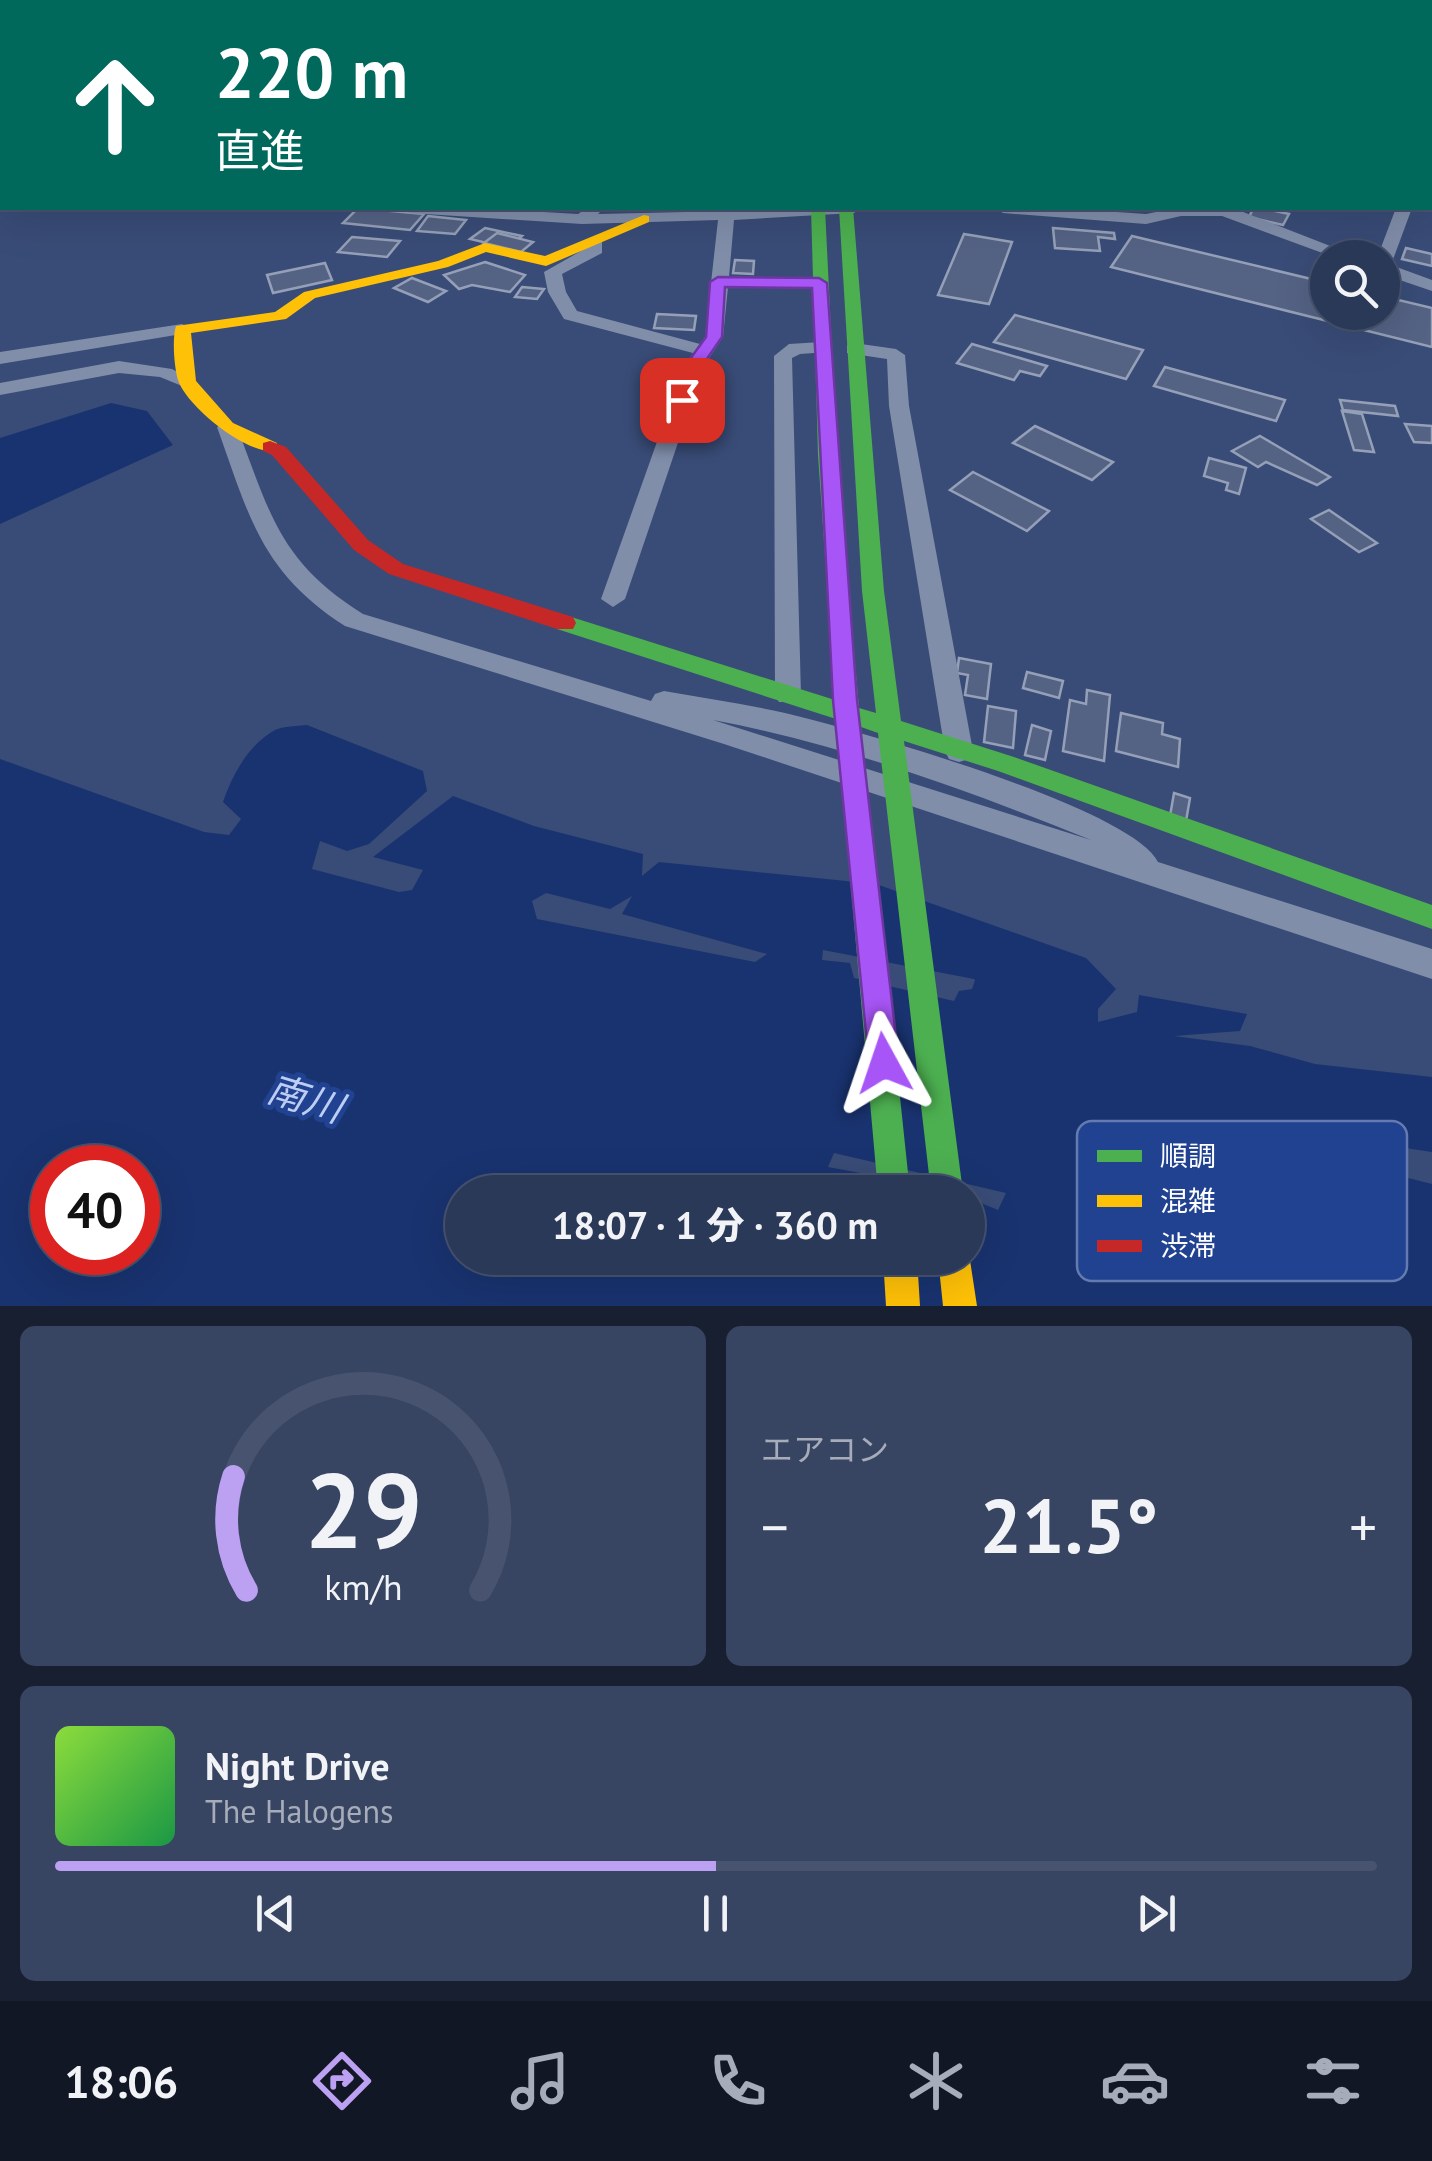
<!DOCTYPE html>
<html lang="ja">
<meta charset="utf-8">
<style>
:root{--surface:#2b3959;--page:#374462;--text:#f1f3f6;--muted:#a6acba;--line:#47536f;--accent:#bca0f2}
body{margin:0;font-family:"PT Sans","Noto Sans JP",sans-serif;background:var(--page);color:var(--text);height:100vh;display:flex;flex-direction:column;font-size:38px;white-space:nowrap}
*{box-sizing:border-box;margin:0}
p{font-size:32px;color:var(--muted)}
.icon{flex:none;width:55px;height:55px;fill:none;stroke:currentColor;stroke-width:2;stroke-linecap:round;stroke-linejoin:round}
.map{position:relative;height:1306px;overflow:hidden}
.details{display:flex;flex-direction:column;gap:20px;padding:20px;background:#181f31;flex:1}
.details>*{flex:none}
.guide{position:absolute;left:0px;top:0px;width:1432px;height:210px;box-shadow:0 10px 40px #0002,0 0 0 2px var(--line);background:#00695c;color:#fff;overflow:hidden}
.buttons{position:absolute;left:1310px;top:240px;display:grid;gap:20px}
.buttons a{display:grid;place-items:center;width:90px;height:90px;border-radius:50%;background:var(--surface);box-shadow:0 10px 40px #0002,0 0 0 2px var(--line);font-size:50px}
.speed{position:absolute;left:30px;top:1145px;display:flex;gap:20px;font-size:50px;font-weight:700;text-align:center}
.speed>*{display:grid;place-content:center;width:130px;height:130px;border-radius:50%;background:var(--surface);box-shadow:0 10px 40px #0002,0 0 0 2px var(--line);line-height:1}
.speed .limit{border:15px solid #d22;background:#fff;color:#111}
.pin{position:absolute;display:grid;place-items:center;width:85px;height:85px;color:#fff;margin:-42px;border-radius:20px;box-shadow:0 5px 15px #0006}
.me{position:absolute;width:110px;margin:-55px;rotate:355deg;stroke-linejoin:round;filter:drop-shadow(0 0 8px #0008)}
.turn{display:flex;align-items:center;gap:35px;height:210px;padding:0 50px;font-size:45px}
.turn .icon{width:130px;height:130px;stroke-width:2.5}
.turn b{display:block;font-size:70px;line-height:85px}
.big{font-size:75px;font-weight:800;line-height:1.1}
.details .tile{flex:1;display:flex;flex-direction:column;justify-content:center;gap:15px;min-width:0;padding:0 35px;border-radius:15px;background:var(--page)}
.details .dial{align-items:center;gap:0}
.dial svg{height:260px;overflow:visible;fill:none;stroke:var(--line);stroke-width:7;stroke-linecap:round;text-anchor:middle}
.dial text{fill:var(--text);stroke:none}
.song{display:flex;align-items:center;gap:30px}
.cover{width:120px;height:120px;border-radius:15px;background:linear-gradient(135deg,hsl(90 70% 55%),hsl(140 70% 35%))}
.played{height:10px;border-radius:5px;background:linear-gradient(90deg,var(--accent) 50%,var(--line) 50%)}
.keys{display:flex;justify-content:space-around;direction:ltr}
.heat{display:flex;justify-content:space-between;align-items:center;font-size:55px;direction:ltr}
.details .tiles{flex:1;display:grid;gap:20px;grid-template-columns:1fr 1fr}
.tile:last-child{grid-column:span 2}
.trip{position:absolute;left:445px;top:1175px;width:540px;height:100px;border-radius:50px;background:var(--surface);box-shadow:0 10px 40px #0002,0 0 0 2px var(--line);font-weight:800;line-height:100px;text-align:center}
.tabs{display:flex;height:160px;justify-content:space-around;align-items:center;background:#111724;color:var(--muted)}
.tabs .icon{width:70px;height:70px}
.tabs .current{color:var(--accent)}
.tabs b{font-size:45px;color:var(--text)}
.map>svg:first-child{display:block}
.water{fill:#193370;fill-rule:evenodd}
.building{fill:#546284;stroke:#95a0b8;stroke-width:2.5}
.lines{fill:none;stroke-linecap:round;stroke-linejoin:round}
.street{fill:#818eaa;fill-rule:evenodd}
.fast{fill:#4caf50;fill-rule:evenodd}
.slow{fill:#ffc107;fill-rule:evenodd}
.jam{fill:#c62828;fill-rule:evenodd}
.route{fill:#a855f7;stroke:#6d37a1;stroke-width:2.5}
.labels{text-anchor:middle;stroke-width:10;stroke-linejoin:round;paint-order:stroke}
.near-water-label{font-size:38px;font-style:italic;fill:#bdcef4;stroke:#204290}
.key{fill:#204290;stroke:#637bb1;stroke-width:2.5}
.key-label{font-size:28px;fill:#fff}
</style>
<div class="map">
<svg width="1432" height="1306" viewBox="0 0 1432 1306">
<rect width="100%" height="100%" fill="#394c77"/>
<g class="water">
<polygon points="111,403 147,411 173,445 0,524 0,438"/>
<path d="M307,725L423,771L427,791L369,844L347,851L320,841L312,869L399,892L412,890L423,870L373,857L453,796L534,826L643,854L642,876L659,862L876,884L1086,958L1116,989L1098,1009V1022L1137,1012L1139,995L1247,1014L1240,1031L1174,1036L1250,1046L1315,1064L1432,1077V1152L1283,1130C1246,1141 1210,1131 1174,1125L1179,1155C1262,1141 1351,1164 1432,1184V1306H0V759L204,832L229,835L241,819L223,802C232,775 249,744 275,730C283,726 298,726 307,725ZM546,893L610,909L632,896L622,914L767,954L755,962L537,919L532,901ZM823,950L974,979L975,980L972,989L959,991L954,1001L854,978L850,963L822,960ZM834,1153L1006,1193L998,1210L981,1203L980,1219L968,1217V1258H462V1192H871L866,1174L828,1167ZM52,1168H138V1252H52Z"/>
</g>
<g class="building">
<polygon points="358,208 424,214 410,230 343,223"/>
<polygon points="1248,208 1260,208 1289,214 1283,225 1249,217 1252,211"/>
<polygon points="428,216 466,220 455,234 417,231"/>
<polygon points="485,228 522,236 508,248 470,239"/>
<polygon points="1053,228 1114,233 1115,239 1098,237 1100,251 1055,248"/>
<polygon points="497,233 533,242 521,252 484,243"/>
<polygon points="964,234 1012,242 989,304 938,295"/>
<polygon points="1132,236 1328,283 1328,312 1382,312 1382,296 1432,308 1432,347 1111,267"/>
<polygon points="352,237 400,241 387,257 338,252"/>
<polygon points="1406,248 1432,254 1432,266 1402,259"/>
<polygon points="735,260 754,261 753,274 733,273"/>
<polygon points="485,262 525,275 510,292 472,285 459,289 444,275"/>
<polygon points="325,263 332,280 273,293 267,275"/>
<polygon points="412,278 446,291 428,302 394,288"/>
<polygon points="522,287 544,289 537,299 515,297"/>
<polygon points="657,314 696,316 694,330 654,328"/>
<polygon points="1015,315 1143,350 1126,379 994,342"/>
<polygon points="972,344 1047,366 1040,376 1020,371 1014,380 957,363"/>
<polygon points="1165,367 1285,400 1276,421 1154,386"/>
<polygon points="1340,400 1395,406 1398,416 1343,410"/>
<polygon points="1342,411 1362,414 1374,452 1354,450"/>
<polygon points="1405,424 1432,426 1432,443 1414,442"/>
<polygon points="1035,426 1113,462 1092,480 1013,443"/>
<polygon points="1260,436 1330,477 1317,485 1266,462 1258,467 1232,451"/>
<polygon points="1209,458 1246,468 1239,494 1226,490 1228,483 1204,476"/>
<polygon points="973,472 1049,511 1027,531 950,490"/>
<polygon points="1329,510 1377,543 1359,552 1311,519"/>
<polygon points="959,658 991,664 987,699 965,695 968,675 957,673"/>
<polygon points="1027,672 1063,681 1059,698 1023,688"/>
<polygon points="1087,690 1110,695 1104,761 1063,751 1070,700 1086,704"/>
<polygon points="988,706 1016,711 1013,748 984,742"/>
<polygon points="1121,713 1163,723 1162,734 1180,739 1178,767 1116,751"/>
<polygon points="1032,725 1051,731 1045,760 1025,755"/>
<polygon points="1174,793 1190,798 1186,821 1170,816"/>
</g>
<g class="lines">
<g class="street">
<polygon points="1251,0 1265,0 1267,2 1253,2"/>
<polygon points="2,31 2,40 0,41 0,32"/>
<polygon points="1430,97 1432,97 1430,109"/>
<rect x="0" y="163" width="2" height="8"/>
<polygon points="402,208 476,208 578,214 587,208 604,208 598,214 862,208 854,213 734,220 729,277 819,278 828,283 819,288 728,287 723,337 704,366 625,599 613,607 601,599 684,366 693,353 564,319 548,292 544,272 588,247 590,238 602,238 602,253 562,274 566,292 577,311 700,344 705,337 718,220 582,224 410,213"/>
<polygon points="995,208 1058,208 1146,214 1176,208 1233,208 1361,258 1336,258 1222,216 1181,216 1146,224 1003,213"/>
<polygon points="1396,208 1412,208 1391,265 1432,280 1432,291 1382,274 1382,258 1377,258"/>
<polygon points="182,324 191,329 188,333 0,364 0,352"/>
<polygon points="821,342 830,348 828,352 800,354 792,358 801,695 797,702 779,702 775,695 774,356 789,344"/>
<polygon points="854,343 896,349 905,355 909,406 973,751 969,759 959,762 949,759 945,751 889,406 887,359 847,353 847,345"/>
<polygon points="119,361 172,369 197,382 187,388 160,377 119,373 0,395 0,383"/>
<path d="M227,421L237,427C270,514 280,562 363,614L651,701L655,694L664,691C704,698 745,704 785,713C852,729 1131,807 1158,862L1432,949V979L724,744L345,626C261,572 249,516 217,427ZM713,720C845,745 967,790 1091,840Z"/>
</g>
<g class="fast">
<rect x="1430" y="53" width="2" height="6"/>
<polygon points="811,208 825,208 837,455 859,708 876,713 862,591 839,208 853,208 884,591 901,721 1014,757 1432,905 1432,929 998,771 904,741 963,1192 931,1192 878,733 861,727 910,1192 878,1192 836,719 557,629 554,623 565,615 835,700 818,455"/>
</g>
<g class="slow">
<rect x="1430" y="85" width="2" height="8"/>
<path d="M644,215L649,216V222L546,266L486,252L448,267L315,298L286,319L191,333L196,381L233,423L277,443V451C248,456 187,407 178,380C174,366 172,339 176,326L275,312L304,292L438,261L485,243L545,256Z"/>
<polygon points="968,1247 977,1306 943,1306 938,1258 968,1258"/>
<polygon points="883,1258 917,1258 920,1306 886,1306"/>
</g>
<g class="jam">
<polygon points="618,0 663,0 664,2 621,2"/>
<polygon points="270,441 286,447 368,540 403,564 573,617 576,623 573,629 557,629 389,574 354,550 272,455 263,451 263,443"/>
</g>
</g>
<polygon class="route" points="718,277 819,278 827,283 857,700 899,1063 895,1074 884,1078 873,1074 869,1063 833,700 812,288 725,287 722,337 702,366 689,403 676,403 673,400 685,366 706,337 710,282"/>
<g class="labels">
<g class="near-water-label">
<text transform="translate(305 1099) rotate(17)" y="13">南川</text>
</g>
</g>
<rect x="1077" y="1121" width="330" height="160" rx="15" class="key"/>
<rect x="1097" y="1150" width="45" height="12" fill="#4caf50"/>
<rect x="1097" y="1195" width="45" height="12" fill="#ffc107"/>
<rect x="1097" y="1240" width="45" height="12" fill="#c62828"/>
<g class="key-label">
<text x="1160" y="1166">順調</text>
<text x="1160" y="1211">混雑</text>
<text x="1160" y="1256">渋滞</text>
</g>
</svg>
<div class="buttons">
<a><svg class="icon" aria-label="search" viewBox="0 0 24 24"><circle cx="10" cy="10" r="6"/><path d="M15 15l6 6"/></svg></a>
</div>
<div class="speed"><div class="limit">40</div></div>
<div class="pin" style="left:682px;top:400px;background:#d93025"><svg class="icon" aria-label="arrive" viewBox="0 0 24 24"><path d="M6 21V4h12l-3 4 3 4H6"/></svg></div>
<svg class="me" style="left:884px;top:1063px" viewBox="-20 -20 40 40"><path d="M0-17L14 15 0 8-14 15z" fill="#a855f7" stroke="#fff" stroke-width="4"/></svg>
<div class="trip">18:07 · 1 分 · 360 m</div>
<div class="guide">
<div class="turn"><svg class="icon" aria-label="ahead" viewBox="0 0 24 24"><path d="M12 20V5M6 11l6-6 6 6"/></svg><div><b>220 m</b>直進</div></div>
</div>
</div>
<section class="details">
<div class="tiles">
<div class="tile dial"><svg viewBox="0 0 100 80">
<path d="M14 69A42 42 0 1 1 86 69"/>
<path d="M14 69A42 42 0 0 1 10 34" stroke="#bca0f2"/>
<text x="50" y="56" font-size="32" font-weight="700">29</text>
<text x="50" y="72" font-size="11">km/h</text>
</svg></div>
<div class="tile"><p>エアコン</p>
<div class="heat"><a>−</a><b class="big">21.5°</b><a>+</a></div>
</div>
<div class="tile">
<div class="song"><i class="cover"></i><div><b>Night Drive</b><p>The Halogens</p></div></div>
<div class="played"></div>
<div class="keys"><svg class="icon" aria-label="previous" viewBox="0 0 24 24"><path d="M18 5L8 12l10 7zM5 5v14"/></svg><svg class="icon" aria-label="pause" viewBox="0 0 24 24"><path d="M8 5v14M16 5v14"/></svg><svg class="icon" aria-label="next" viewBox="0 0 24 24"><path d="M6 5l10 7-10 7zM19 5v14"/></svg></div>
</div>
</div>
</section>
<nav class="tabs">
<b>18:06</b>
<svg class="icon current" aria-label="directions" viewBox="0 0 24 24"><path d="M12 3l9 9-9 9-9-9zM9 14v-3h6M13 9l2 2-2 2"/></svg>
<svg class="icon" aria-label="music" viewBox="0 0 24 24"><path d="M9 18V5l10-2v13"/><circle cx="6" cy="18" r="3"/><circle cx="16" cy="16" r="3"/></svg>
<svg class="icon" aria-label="phone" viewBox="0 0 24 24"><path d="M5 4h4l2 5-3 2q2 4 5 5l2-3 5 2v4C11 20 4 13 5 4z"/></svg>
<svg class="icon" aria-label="climate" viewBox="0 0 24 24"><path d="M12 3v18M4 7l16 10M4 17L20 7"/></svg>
<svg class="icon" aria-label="car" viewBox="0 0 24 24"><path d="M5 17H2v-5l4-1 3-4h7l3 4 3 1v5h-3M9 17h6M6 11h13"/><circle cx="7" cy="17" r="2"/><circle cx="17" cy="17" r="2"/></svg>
<svg class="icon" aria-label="filters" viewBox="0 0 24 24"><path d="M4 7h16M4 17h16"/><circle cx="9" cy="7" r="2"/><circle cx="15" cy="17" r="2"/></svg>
</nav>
